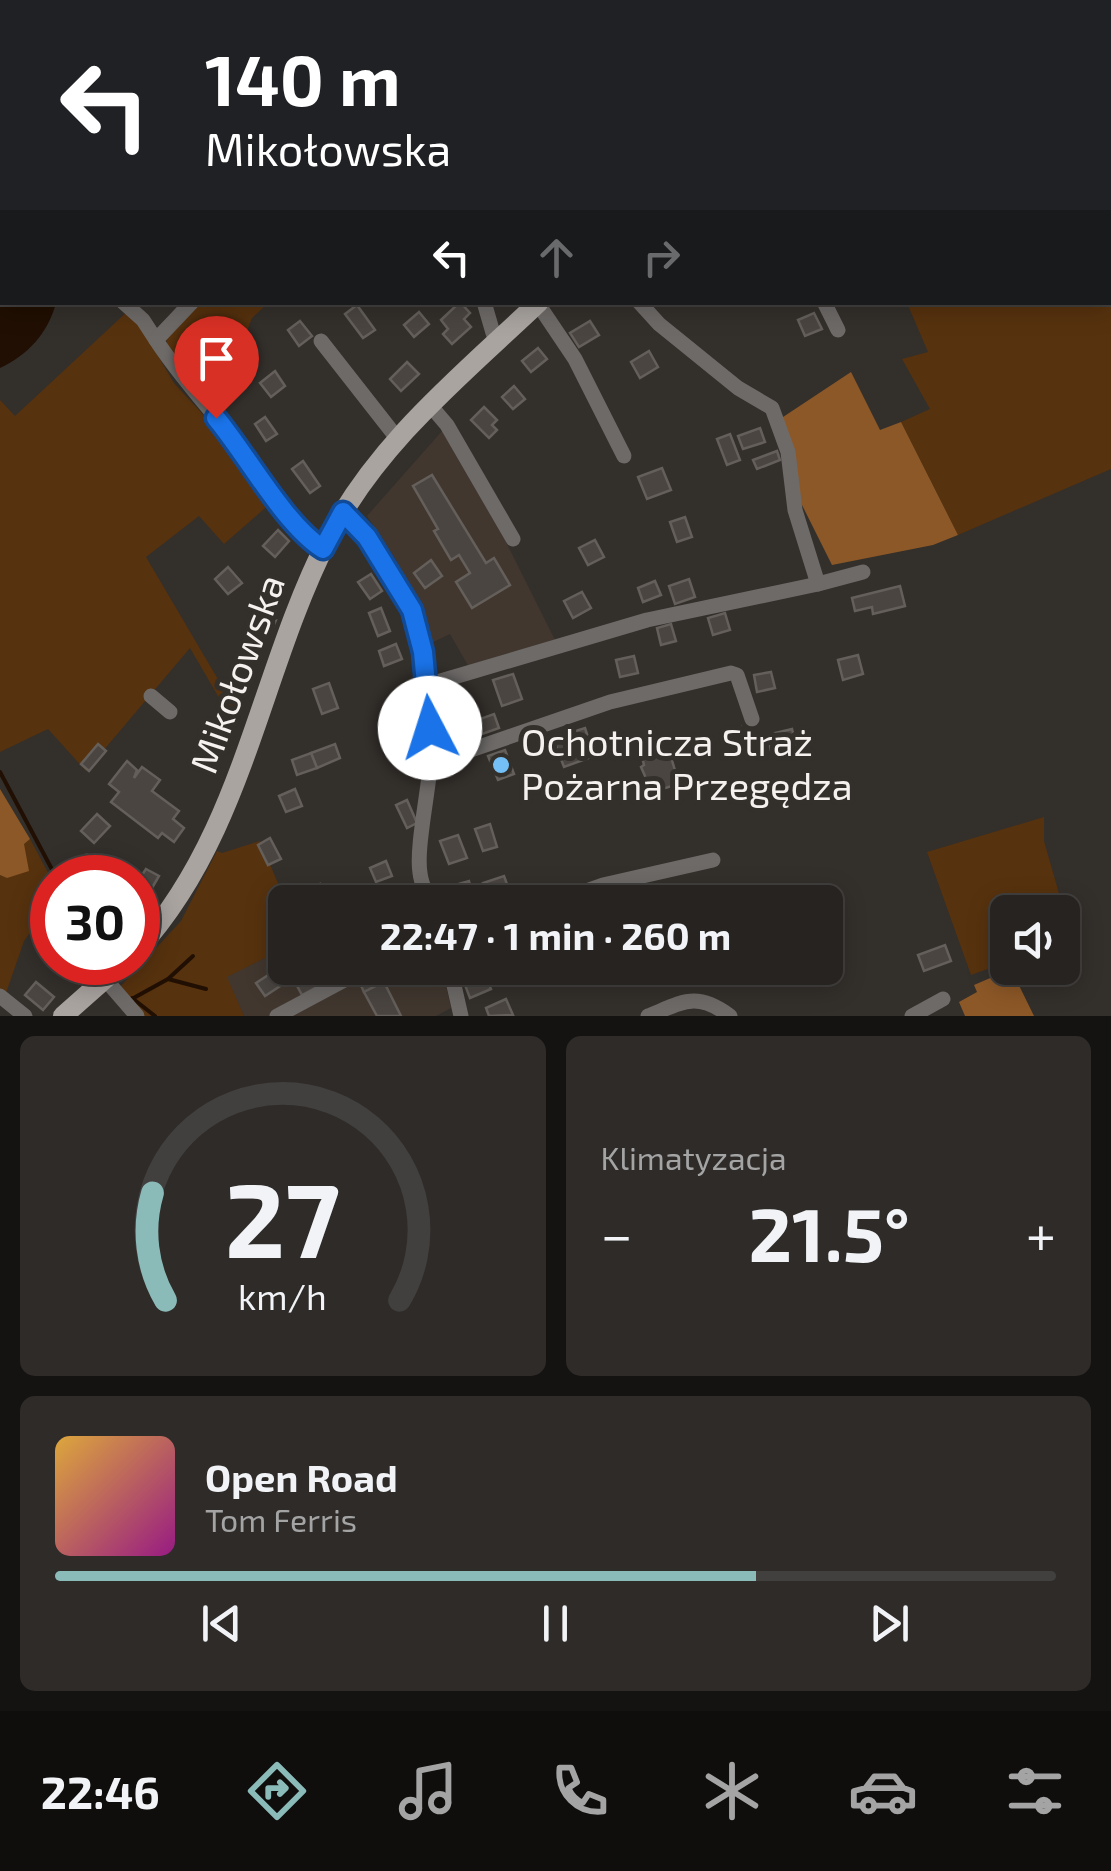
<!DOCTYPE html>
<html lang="pl">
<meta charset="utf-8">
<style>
:root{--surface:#262320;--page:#2e2b29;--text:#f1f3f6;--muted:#a4a4a5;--line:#42403e;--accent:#8bbbb9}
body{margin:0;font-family:"Exo 2",sans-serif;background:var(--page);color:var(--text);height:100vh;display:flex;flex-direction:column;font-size:38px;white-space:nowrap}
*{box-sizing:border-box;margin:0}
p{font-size:32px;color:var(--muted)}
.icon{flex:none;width:55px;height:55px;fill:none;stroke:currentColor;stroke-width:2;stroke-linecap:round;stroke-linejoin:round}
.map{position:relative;height:1016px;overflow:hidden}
.panel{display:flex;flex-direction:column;gap:20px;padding:20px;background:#151312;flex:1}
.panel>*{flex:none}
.hud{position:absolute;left:0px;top:0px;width:1112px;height:305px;box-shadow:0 5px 25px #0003,0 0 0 2px var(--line);background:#202124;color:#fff;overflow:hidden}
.fabs{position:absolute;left:990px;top:895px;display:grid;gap:20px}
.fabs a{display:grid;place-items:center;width:90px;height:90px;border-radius:15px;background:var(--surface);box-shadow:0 5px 25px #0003,0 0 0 2px var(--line);font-size:50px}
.speed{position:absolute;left:30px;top:855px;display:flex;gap:20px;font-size:50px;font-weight:700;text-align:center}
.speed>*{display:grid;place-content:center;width:130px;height:130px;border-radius:50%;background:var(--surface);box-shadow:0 5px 25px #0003,0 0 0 2px var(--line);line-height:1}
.speed .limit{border:15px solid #d22;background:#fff;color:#111}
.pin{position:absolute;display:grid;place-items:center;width:85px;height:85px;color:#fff;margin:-102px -42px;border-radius:50% 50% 50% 0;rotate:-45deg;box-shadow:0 0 10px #0007}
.pin .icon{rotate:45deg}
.me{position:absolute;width:110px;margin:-55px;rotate:355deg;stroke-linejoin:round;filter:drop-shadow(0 0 8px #0008)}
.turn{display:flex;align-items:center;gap:35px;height:210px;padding:0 40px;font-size:45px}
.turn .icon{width:130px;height:130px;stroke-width:2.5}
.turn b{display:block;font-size:70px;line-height:85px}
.lanes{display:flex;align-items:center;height:95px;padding:0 40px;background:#0003;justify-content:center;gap:50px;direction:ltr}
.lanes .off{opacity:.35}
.big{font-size:75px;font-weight:700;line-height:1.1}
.panel .card{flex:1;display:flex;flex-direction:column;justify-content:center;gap:15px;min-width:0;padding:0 35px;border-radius:15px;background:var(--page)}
.panel .dial{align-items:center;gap:0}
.dial svg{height:260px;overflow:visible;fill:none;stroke:var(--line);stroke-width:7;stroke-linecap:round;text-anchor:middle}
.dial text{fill:var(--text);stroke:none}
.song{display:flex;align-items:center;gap:30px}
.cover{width:120px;height:120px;border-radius:15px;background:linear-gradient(135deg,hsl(40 70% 55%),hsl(310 70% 35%))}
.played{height:10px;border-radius:5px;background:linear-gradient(90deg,var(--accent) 70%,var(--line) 70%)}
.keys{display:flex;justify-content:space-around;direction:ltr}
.heat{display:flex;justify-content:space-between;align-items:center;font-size:55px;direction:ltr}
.panel .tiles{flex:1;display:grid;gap:20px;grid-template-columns:1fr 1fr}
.card:last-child{grid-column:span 2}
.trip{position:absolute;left:268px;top:885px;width:575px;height:100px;border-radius:15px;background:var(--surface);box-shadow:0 5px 25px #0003,0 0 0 2px var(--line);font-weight:700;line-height:100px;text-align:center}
.dock{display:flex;height:160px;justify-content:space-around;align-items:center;background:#0f0e0d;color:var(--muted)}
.dock .icon{width:70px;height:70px}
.dock .on{color:var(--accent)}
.dock b{font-size:45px;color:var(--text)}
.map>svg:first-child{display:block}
.built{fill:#41372f}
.green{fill:#57320e}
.forest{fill:#8d5827}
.water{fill:#200f02}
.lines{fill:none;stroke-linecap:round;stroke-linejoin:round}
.stream{stroke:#200f02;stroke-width:4}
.building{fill:#4a4541;stroke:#645f5a;stroke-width:2.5}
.minor{stroke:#6d6a68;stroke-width:15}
.major{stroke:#a9a4a0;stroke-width:20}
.route-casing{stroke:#114b97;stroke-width:25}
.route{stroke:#1a73e8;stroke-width:18}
.poi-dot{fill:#74c0f6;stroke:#332f2b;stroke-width:4}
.labels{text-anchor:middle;stroke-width:10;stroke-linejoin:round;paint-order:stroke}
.street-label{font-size:38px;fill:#f4f1ef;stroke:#332f2b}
.poi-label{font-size:38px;fill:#f4f1ef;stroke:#332f2b;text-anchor:start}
</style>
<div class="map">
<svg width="1111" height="1016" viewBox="0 0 1111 1016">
<rect width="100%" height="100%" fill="#332f2b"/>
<g class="built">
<polygon points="443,430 488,506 555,640 470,669 450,634 427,645 422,619 395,558 367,516"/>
<polygon points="285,948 285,968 442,968 451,1008 436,1016 244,1016 226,977"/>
</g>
<g class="green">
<polygon points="1111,266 1111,469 958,535 901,422 930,409 902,359 928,352 907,303 1110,302"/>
<polygon points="198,303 268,303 252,318 235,362 199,389 167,347 166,333"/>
<polygon points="130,309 174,383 225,438 272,502 224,544 199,516 146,557 239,715 232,732 215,721 225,708 190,648 86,771 48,729 0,752 0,400 15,416"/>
<polygon points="1044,817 1044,841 1072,939 1063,942 1062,912 1008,912 1007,962 971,975 927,852"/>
<polygon points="30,839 52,880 52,902 24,941 6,993 0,989 0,875 7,878 24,843"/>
<polygon points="260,841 286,902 285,948 227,977 244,1016 144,1016 120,987 181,921 217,851 222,853"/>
</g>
<g class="forest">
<polygon points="851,372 880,430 901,422 958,535 933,545 832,565 798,497 780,419"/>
<polygon points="0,789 30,839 24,844 29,871 7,878 0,875"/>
<polygon points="1011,969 1034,1016 965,1016 959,1002 977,992 974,985"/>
</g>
<path class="water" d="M0,238L2,302L56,303C48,333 28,355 0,368Z"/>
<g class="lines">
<g class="stream">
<polyline points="0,772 55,875"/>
<polyline points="168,979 206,989"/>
<polyline points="132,998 155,1016"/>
<polyline points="130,1000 168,979 193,956"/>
</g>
</g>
<g class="building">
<polygon points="460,302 470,313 464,319 471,327 452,344 443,334 448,329 441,320"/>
<polygon points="357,305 375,330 363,338 345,314"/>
<polygon points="419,312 429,324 414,337 404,325"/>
<polygon points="814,313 822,329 805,336 798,320"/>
<polygon points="300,321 312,336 299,346 288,330"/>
<polygon points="590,321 599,335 579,347 570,333"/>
<polygon points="538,348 547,359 531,372 522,361"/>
<polygon points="649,351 658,367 640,378 631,362"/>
<polygon points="407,362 419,374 401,391 390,379"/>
<polygon points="275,371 285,386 271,397 260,383"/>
<polygon points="514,386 525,399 513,409 502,397"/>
<polygon points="484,407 497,420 492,425 497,430 489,438 471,420"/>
<polygon points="265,417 277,434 266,441 255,424"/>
<polygon points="760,428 765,442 743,449 738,436"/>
<polygon points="730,434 740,460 727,465 717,439"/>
<polygon points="777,451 780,460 757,469 753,460"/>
<polygon points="303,461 320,486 310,493 292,469"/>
<polygon points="662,468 671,490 647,499 638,477"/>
<polygon points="432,475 486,563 494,558 510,585 472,608 456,582 470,573 459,555 451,560 434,531 438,529 413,486"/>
<polygon points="685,517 692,537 677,542 670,522"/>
<polygon points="278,530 289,541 275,557 263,546"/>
<polygon points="595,540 604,557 588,565 579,548"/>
<polygon points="431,560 442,576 425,588 414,573"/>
<polygon points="228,567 242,583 228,594 215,579"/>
<polygon points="371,574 382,591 370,599 358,582"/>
<polygon points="689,579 695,597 675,604 669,586"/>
<polygon points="655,581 661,595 643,602 638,588"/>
<polygon points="900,586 905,606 873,614 872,607 855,611 852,598"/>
<polygon points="582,592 591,608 573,618 564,601"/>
<polygon points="264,607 272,611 269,617 276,620 270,634 249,625 255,611 261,614"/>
<polygon points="381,608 390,631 378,636 369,613"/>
<polygon points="725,613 730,630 713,635 708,618"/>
<polygon points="671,624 676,641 661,645 657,628"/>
<polygon points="396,644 402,659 384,666 379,651"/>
<polygon points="858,655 863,674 843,680 838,660"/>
<polygon points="634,656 638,673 620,677 616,660"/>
<polygon points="771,672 775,688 757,692 754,675"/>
<polygon points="513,674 522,699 502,706 493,680"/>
<polygon points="329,683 338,708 322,714 313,689"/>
<polygon points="413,712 419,728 403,733 398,717"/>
<polygon points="494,714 499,728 457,743 452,729"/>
<polygon points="741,727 747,752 733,756 727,731"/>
<polygon points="585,728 594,756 564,767 553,738"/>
<polygon points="792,729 796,745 771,751 767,735"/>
<polygon points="98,744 106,751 89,771 81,764"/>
<polygon points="335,744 340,758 317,768 311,753"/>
<polygon points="505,750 514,774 498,780 488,756"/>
<polygon points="660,751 662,759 671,757 679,784 652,792 641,767 644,765 642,757"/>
<polygon points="311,753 317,768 297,775 292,760"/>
<polygon points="127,761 137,770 134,778 142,767 160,780 152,791 179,811 173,819 184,828 174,842 162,833 158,838 111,802 119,792 109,784"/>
<polygon points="295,789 302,806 286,812 279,796"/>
<polygon points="407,800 417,823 407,828 396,805"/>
<polygon points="97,814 110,826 94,843 81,831"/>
<polygon points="490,824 497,847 483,851 475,829"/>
<polygon points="458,835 467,858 449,864 440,841"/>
<polygon points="270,838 281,859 268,865 258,845"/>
<polygon points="386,861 392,876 376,882 370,868"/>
<polygon points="146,869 159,876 148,895 138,889 138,878 129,878 133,870 142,875"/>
<polygon points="504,876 511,895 490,902 483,883"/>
<polygon points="469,881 472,893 444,902 440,889"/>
<polygon points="320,884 328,902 311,902 306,891"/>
<polygon points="945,945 951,961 924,971 918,955"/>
<polygon points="282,966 291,979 265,996 256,983"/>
<polygon points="321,968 330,968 335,977 302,995 295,982"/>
<polygon points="378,971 384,982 364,992 359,981"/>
<polygon points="486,977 491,989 470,998 465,985"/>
<polygon points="36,982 54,997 43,1010 25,995"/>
<polygon points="384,982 401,1016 377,1016 364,992"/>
<polygon points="506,999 513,1015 489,1016 486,1008"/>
</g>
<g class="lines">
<g class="minor">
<polyline points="852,0 853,2"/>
<polyline points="1020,0 1021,2"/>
<polyline points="563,2 564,0"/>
<polyline points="1110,33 1111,35"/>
<polyline points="123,302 143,320 156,340"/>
<path d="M192,302L156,340C178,374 204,402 229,433C256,469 286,525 323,549"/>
<polyline points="484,302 493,333 499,340"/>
<polyline points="824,302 838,330"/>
<polyline points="538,304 575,359 624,456"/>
<polyline points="321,341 397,438"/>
<polyline points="430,405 447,425 513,539"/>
<path d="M343,512C416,574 436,674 430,766C428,794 416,849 420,873C421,883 426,893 429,902"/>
<polyline points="818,584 863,572"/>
<polyline points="427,685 647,620 818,584 795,510 788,452 772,408 738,388 659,324 639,302"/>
<polyline points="151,696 170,712"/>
<polyline points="430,764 610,702 731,673 737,675 752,719"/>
<polyline points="87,861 104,878"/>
<polyline points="555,902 603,885 713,860"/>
<polyline points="138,912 156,928"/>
<polyline points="450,968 461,1016"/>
<polyline points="105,979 137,1016"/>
<polyline points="0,996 25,1016"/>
<polyline points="277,1016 367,968"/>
<path d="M648,1016C683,1002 696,991 730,1016"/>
<polyline points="912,1016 943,999"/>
</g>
<g class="major">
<polyline points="1104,2 1110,0"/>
<path d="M138,949C243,834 259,674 328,539C377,443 462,375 539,302"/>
<polyline points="63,1016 124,962"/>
</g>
</g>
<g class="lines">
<defs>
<path id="route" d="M216,418C247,455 284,524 323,549L343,512L367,537L412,610L423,652L430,728"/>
</defs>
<use href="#route" class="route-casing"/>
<use href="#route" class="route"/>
</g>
<circle class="poi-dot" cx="501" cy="765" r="10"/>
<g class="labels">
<g class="street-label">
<text transform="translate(238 674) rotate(-70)" y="13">Mikołowska</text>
</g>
<g class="poi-label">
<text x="521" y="756">Ochotnicza Straż<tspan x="521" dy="44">Pożarna Przegędza</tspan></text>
</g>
</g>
</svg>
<div class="fabs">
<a><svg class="icon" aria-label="sound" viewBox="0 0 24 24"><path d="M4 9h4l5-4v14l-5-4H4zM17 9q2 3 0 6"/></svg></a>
</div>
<div class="speed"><div class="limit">30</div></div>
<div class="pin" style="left:216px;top:418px;background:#d93025"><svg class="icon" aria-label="arrive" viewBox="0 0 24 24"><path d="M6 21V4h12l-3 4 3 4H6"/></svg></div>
<svg class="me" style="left:430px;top:728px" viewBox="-20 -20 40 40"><circle r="19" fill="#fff"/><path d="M0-13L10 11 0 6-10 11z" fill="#1a73e8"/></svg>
<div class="trip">22:47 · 1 min · 260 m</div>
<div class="hud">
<div class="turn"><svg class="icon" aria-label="left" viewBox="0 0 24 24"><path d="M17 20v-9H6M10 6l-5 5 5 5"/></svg><div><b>140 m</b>Mikołowska</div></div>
<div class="lanes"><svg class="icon" aria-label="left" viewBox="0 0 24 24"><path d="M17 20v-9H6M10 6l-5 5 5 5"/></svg><svg class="icon off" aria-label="ahead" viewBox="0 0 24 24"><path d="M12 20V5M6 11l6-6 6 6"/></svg><svg class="icon off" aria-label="right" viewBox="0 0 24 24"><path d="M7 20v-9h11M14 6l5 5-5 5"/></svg></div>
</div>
</div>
<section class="panel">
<div class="tiles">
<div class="card dial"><svg viewBox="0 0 100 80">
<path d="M14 69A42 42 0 1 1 86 69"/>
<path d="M14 69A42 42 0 0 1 10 36" stroke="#8bbbb9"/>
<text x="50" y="56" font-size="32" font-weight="700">27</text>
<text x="50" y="72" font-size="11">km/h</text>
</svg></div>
<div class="card"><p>Klimatyzacja</p>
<div class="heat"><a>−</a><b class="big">21.5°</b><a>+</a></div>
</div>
<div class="card">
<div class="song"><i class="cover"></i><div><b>Open Road</b><p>Tom Ferris</p></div></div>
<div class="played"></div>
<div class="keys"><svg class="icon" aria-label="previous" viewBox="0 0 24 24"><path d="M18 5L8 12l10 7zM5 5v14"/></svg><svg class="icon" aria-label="pause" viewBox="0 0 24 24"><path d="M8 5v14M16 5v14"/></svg><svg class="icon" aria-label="next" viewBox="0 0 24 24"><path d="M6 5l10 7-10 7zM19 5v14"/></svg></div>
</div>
</div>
</section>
<nav class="dock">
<b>22:46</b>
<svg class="icon on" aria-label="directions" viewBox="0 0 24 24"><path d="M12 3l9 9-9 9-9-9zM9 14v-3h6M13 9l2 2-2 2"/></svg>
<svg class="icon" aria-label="music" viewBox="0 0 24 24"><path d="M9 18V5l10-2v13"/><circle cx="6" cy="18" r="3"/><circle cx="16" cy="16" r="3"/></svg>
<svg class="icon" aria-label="phone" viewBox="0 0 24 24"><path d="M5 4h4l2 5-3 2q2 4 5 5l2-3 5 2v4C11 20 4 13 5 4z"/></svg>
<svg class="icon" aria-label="climate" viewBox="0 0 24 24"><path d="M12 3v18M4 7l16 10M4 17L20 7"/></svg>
<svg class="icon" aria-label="car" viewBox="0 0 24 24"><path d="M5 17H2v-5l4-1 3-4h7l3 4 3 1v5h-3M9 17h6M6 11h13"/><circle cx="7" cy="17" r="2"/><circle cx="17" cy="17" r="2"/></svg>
<svg class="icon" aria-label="filters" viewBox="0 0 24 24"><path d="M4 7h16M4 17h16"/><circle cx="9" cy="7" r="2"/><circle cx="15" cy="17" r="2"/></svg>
</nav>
